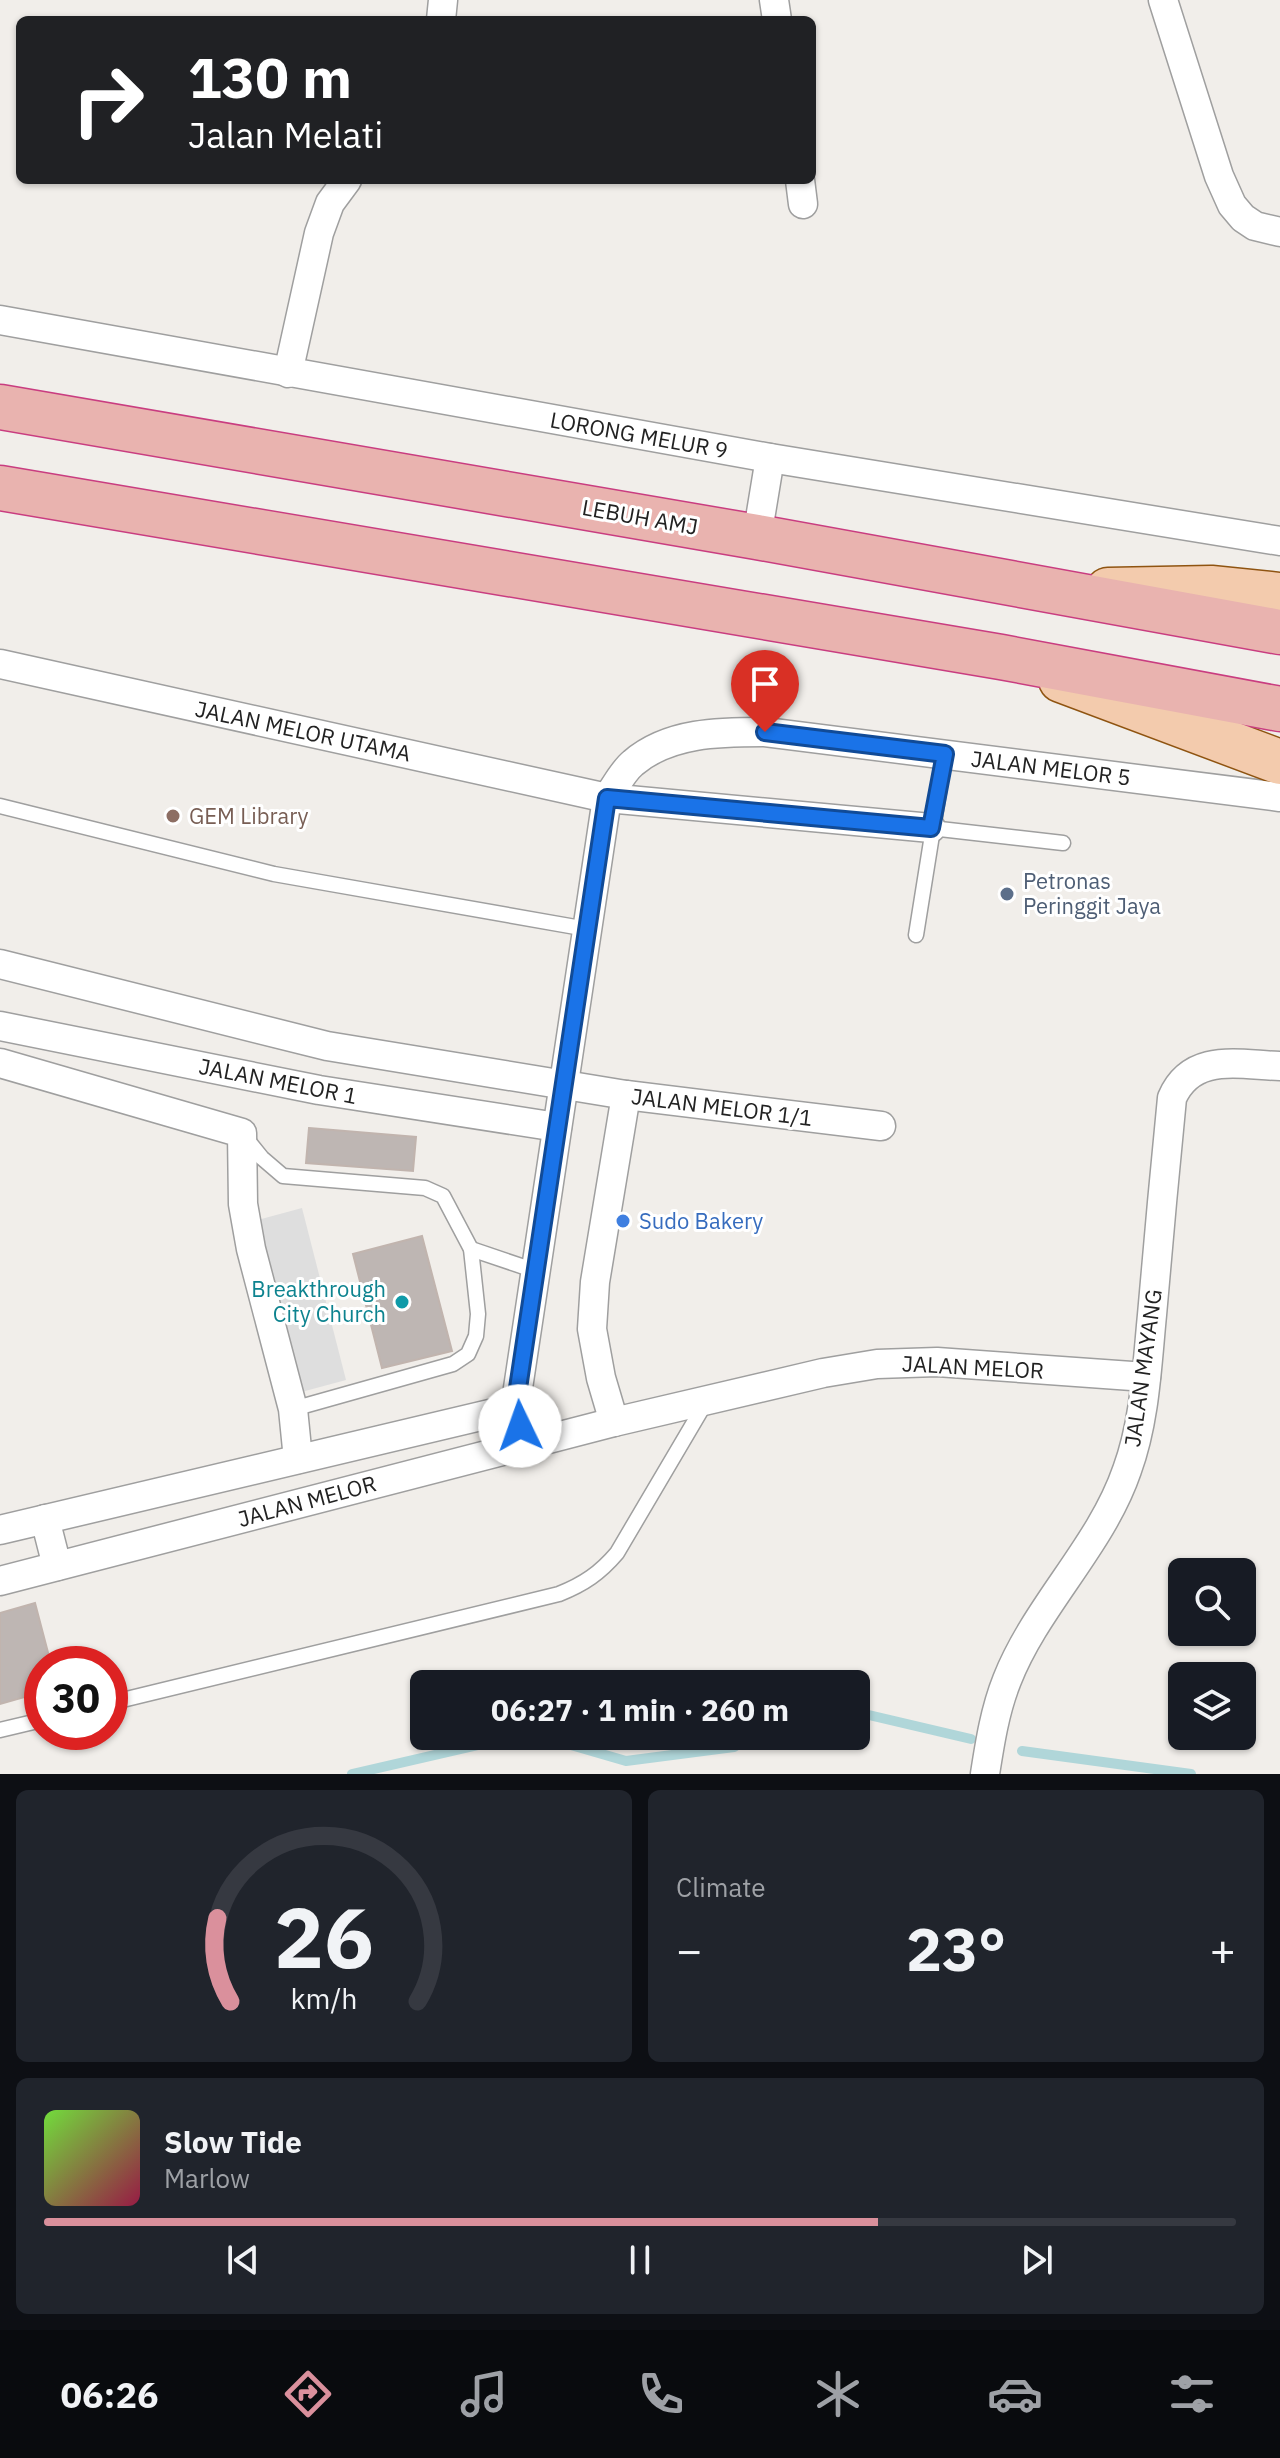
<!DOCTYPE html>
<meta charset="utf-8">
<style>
:root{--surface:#171b24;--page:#20242c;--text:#f1f3f6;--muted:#9ea1a6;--line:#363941;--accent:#da909c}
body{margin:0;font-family:"IBM Plex Sans",sans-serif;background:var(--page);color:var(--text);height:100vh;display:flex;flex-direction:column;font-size:30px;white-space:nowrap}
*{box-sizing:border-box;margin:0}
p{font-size:26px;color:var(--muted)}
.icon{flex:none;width:44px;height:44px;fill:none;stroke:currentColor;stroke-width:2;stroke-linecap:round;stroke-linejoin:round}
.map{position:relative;height:1774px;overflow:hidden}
.sheet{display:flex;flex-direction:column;gap:16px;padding:16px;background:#0d0f14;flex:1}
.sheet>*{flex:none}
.banner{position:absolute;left:16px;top:16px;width:800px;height:168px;border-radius:12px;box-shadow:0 2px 6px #0004;background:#202124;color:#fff;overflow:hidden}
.controls{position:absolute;left:1168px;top:1558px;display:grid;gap:16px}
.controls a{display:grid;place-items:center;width:88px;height:88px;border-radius:12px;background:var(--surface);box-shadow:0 2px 6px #0004;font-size:40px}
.speed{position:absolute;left:24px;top:1646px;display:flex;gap:16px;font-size:40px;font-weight:700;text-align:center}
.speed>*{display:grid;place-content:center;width:104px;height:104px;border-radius:50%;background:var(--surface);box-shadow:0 2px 6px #0004;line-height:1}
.speed .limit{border:12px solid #d22;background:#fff;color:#111}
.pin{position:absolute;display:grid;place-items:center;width:68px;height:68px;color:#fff;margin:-82px -34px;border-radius:50% 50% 50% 0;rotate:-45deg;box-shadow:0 0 8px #0007}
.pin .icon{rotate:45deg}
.me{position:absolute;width:88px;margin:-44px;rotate:357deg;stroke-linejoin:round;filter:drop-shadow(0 0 6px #0008)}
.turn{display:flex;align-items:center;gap:28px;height:168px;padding:0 40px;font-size:36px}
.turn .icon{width:104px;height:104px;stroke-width:2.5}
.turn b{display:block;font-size:56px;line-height:68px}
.big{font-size:60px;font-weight:700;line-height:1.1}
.sheet .card{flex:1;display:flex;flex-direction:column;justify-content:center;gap:12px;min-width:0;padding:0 28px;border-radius:12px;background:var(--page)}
.sheet .dial{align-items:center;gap:0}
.dial svg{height:208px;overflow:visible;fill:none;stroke:var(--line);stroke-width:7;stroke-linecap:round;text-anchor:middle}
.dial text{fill:var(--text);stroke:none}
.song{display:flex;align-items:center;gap:24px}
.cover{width:96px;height:96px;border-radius:12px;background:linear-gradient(135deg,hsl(100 70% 55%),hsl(340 70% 35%))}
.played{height:8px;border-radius:4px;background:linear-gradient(90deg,var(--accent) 70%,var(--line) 70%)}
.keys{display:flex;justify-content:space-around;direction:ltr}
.heat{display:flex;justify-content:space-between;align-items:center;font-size:44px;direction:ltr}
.sheet .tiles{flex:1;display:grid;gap:16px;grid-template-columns:1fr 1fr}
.card:last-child{grid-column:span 2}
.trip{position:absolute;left:410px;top:1670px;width:460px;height:80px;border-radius:12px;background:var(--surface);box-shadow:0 2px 6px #0004;font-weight:700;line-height:80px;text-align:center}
.tabs{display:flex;height:128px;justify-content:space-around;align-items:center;background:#090b0e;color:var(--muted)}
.tabs .icon{width:56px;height:56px}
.tabs .active{color:var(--accent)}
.tabs b{font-size:36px;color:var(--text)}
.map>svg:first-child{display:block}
.parking{fill:#dedede}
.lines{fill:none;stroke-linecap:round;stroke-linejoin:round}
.stream{stroke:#b0d6d9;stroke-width:10}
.building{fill:#beb6b3;stroke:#c1b4ae;stroke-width:2}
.service-casing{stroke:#9f9f9f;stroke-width:17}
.minor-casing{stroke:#9f9f9f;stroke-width:31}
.primary-casing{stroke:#8f5411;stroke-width:47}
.trunk-casing{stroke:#c93d80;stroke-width:47}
.service{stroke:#fff;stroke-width:14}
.minor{stroke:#fff;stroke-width:28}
.primary{stroke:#f3cbad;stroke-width:44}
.trunk{stroke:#e9b3af;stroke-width:44}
.route-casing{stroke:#114b97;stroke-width:20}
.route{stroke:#1a73e8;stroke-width:14}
.education-dot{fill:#8d6e63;stroke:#fff;stroke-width:3}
.service-dot{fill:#5c6f8a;stroke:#fff;stroke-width:3}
.shop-dot{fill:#3f7fe0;stroke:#fff;stroke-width:3}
.culture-dot{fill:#0f9aa8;stroke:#fff;stroke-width:3}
.labels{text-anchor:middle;stroke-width:6;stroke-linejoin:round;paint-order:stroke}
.street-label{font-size:22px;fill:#222;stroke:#fff}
.education-label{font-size:22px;fill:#785e54;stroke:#fff;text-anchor:start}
.service-label{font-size:22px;fill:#4e5e75;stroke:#fff;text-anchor:start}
.shop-label{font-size:22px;fill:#366cbe;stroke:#fff;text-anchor:start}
.culture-label{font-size:22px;fill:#0d838f;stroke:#fff;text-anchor:end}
</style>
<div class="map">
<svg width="1280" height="1774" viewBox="0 0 1280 1774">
<rect width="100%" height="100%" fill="#f1eeea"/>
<polygon class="parking" points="302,1208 346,1380 294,1394 250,1222"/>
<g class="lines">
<g class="stream">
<polyline points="856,1712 971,1739"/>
<polyline points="540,1736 626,1761 734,1747 751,1736"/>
<polyline points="1022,1751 1191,1774"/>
<polyline points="352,1774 517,1736"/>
</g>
</g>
<g class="building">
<polygon points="309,1128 416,1137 413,1171 306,1163"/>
<polygon points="422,1236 452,1351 382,1368 353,1254"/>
<polygon points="35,1603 51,1664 42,1664 42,1692 0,1704 0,1613"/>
</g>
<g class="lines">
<defs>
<g id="service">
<polyline points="0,806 274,874 587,929"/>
<polyline points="931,828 1063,843"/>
<polyline points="916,935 945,754"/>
<polyline points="245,1137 262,1158 283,1176 425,1188 443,1196 471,1249 478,1314 476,1336 468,1354 453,1364 293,1409"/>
<polyline points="471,1249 536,1271"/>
<path d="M110,1703L559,1594C584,1584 600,1573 617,1553L706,1402"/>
<polyline points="0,1730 42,1720"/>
</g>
<g id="minor">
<polyline points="774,0 777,20"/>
<polyline points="1163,0 1219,176 1232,205 1243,218 1255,226 1280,232"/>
<polyline points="441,20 443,0"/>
<polyline points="800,180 803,204"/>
<polyline points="0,320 770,458 1280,541"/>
<polyline points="288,373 319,233 330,203 347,180"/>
<polyline points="757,537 770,458"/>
<polyline points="0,664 607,798 931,828"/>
<polyline points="0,964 327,1046 626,1095 881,1126"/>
<polyline points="0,1026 319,1090 557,1127"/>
<polyline points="0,1063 242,1133 243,1204 251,1249 293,1409 298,1459"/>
<polyline points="614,1422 601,1378 592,1329 595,1282 626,1095"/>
<path d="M525,1445L515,1408L607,798C615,787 623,771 633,763C669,732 720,732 765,732L1280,797"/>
<polyline points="45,1519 57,1566"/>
<polyline points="0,1530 515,1408"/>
<polyline points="0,1581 614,1422 823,1373 877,1364 937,1362 1146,1377"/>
<path d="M985,1774C990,1742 995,1710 1007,1680C1036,1606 1101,1546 1127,1470C1145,1421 1147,1366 1152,1315C1158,1243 1165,1170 1172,1098C1192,1052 1239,1065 1280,1066"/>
</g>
<g id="primary">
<polyline points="1108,590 1211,588 1280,595"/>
<polyline points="1061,680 1280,762"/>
</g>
<g id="trunk">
<polyline points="0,407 757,537 1280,632"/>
<polyline points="0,488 1001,657 1280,709"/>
</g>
</defs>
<use href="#service" class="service-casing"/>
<use href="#minor" class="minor-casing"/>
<use href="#primary" class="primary-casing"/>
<use href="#trunk" class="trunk-casing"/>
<use href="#service" class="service"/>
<use href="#minor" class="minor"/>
<use href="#primary" class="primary"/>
<use href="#trunk" class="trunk"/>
</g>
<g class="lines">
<defs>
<polyline id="route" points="520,1426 515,1408 607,798 931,828 945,754 765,732"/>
</defs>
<use href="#route" class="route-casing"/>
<use href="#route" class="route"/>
</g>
<circle class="education-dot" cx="173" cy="816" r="8"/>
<circle class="service-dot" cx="1007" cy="894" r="8"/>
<circle class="shop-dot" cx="623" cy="1221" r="8"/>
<circle class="culture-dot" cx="402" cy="1302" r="8"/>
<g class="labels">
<g class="street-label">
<text transform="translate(639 435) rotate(10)" y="8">LORONG MELUR 9</text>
<text transform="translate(640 517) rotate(10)" y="8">LEBUH AMJ</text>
<text transform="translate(303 731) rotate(12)" y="8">JALAN MELOR UTAMA</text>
<text transform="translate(1051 768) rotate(7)" y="8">JALAN MELOR 5</text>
<text transform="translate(278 1081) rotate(11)" y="8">JALAN MELOR 1</text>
<text transform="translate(722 1107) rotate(7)" y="8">JALAN MELOR 1/1</text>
<text transform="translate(973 1367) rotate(3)" y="8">JALAN MELOR</text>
<text transform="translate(1143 1368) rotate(-82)" y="8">JALAN MAYANG</text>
<text transform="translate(307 1501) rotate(-15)" y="8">JALAN MELOR</text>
</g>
<g class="education-label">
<text x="189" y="824">GEM Library</text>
</g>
<g class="service-label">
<text x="1023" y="889">Petronas<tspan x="1023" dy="25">Peringgit Jaya</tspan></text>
</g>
<g class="shop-label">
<text x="639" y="1229">Sudo Bakery</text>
</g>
<g class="culture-label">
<text x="386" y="1297">Breakthrough<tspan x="386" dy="25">City Church</tspan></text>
</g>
</g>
</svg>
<div class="controls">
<a><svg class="icon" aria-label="search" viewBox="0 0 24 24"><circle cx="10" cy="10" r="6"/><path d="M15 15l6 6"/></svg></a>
<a><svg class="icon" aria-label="layers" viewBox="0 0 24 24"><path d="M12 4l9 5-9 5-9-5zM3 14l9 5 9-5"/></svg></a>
</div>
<div class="speed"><div class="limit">30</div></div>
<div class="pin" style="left:765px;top:732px;background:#d93025"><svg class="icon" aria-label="arrive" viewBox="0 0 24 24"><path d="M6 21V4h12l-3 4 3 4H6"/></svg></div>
<svg class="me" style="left:520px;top:1426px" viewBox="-20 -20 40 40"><circle r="19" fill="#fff"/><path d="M0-13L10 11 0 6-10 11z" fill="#1a73e8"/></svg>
<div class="trip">06:27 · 1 min · 260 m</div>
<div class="banner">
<div class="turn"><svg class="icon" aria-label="right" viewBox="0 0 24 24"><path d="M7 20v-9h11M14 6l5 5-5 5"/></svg><div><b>130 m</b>Jalan Melati</div></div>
</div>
</div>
<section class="sheet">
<div class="tiles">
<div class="card dial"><svg viewBox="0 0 100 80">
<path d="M14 69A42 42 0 1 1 86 69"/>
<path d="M14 69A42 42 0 0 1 9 37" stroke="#da909c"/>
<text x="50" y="56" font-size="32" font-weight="700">26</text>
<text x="50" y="72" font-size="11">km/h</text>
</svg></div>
<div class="card"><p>Climate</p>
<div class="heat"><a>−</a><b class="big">23°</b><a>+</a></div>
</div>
<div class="card">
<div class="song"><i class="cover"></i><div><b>Slow Tide</b><p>Marlow</p></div></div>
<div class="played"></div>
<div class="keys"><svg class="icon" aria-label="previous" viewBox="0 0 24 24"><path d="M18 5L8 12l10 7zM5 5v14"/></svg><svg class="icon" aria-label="pause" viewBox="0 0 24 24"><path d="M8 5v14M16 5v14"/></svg><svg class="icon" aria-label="next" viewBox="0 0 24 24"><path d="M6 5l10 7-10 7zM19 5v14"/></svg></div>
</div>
</div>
</section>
<nav class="tabs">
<b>06:26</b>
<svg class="icon active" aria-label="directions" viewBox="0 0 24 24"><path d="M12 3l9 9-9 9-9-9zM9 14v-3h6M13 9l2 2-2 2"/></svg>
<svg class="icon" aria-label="music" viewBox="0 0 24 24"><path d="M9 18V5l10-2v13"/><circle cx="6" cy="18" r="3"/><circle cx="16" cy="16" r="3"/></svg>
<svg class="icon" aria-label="phone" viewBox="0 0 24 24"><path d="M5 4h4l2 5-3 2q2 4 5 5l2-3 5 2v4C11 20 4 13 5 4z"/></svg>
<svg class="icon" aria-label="climate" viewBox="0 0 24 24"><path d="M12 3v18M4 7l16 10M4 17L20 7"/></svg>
<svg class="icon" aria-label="car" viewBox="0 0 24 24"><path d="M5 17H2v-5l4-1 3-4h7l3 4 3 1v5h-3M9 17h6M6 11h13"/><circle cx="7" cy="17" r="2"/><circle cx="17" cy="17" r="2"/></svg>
<svg class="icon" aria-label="filters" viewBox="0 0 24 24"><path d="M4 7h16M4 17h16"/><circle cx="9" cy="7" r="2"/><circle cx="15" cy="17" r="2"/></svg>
</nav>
